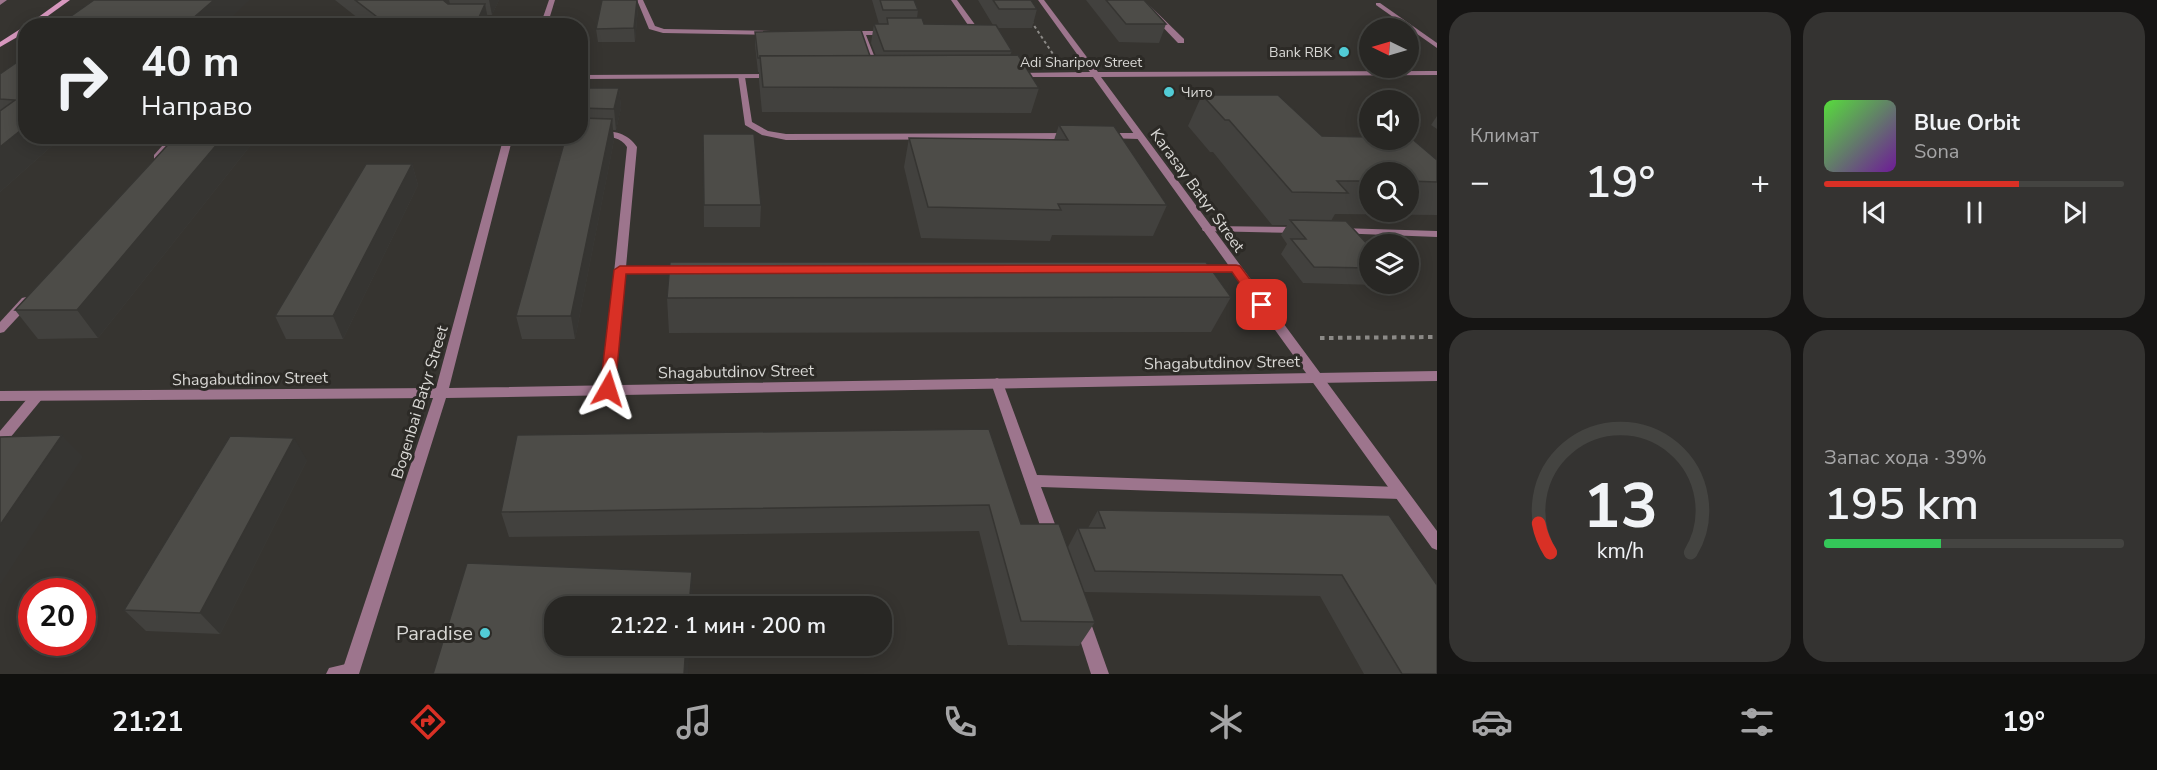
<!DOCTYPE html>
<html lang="ru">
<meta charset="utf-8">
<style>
:root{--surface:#282724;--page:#343331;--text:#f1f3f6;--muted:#a5a5a6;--line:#444441;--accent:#d93025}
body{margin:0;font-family:"Nunito Sans",sans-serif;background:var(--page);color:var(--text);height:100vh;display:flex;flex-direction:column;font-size:22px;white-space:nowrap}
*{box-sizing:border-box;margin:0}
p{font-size:20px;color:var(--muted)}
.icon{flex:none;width:33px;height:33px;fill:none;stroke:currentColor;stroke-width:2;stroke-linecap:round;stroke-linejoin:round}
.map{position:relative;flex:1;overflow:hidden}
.sheet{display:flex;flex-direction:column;gap:12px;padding:12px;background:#161514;width:720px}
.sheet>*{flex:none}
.top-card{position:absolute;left:18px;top:18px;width:570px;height:126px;border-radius:24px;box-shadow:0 3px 15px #0003,0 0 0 2px var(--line);background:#282724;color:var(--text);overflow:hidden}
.needle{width:39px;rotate:275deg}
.buttons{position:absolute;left:1359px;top:18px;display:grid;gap:12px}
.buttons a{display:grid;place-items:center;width:60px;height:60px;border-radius:50%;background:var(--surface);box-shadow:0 3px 15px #0003,0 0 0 2px var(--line);font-size:30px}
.speed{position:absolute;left:18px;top:578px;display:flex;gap:12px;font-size:30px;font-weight:700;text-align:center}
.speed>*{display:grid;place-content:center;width:78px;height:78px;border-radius:50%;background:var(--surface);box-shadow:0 3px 15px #0003,0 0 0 2px var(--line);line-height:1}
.speed .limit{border:9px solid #d22;background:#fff;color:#111}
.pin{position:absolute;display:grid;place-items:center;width:51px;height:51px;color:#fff;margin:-26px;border-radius:12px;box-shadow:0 3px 9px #0006}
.me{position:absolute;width:66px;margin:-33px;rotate:6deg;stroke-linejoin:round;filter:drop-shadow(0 0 4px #0008)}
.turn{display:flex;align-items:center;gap:21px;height:126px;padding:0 24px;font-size:27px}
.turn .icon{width:78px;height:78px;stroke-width:2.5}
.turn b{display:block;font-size:42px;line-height:51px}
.big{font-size:45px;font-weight:600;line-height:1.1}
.sheet .tile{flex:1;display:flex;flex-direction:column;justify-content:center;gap:9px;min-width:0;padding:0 21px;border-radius:24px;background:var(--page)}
.sheet .dial{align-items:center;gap:0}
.dial svg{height:156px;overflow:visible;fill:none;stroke:var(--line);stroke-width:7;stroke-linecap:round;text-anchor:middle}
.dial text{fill:var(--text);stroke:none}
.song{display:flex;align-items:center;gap:18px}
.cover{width:72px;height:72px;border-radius:9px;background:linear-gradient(135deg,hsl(110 70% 55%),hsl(280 70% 35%))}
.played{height:6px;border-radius:3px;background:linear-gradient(90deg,var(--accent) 65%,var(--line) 65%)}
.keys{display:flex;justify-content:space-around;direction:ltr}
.heat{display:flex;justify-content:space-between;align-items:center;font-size:33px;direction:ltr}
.charge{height:9px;border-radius:4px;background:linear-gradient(90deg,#34c759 39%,var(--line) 0)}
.sheet .tiles{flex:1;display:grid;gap:12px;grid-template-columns:repeat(2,1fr)}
.trip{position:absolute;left:544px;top:596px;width:348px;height:60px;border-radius:24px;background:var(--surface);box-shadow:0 3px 15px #0003,0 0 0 2px var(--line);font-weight:600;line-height:60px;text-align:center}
.menu{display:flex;height:96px;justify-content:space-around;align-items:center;background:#10100e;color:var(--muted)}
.menu .icon{width:42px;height:42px}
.menu .selected{color:var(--accent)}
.menu b{font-size:27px;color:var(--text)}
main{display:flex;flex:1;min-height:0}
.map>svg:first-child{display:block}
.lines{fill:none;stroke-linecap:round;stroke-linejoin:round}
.path-far1{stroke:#8c8a87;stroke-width:2;stroke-dasharray:3 3;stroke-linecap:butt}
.path{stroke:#8c8a87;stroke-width:4;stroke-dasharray:4.5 4.5;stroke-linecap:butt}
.service{fill:#9d758d;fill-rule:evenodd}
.minor{fill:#9d758d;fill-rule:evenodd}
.tertiary{fill:#9d758d;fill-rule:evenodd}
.secondary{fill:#d898bf;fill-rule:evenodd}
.wall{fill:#42413e;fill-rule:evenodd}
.shaded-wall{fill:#363532}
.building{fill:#4d4c48;stroke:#363532;stroke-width:1.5}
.route{fill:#d93025;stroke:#8d1f18;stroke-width:1.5}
.poi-dot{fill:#52ccd6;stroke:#2c2a26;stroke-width:2}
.labels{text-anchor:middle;stroke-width:6;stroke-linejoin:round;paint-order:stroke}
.far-poi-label{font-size:14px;fill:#d9d8d5;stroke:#2c2a26;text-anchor:end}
.far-street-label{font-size:14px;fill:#d9d8d5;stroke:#2c2a26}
.street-label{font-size:16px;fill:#d9d8d5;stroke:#2c2a26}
.near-poi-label{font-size:20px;fill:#d9d8d5;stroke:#2c2a26;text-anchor:end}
</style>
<main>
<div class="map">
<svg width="1437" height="674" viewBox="0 0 1437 674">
<rect width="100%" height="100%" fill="#363430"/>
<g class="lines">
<polyline class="path-far1" points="1031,21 1055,57"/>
<polyline class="path" points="1320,338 1437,337"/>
<g class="service">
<polygon points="0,0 7,0 0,5"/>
<polygon points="1137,0 1144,0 1184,39 1184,43 1178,43"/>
<polygon points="1376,3 1380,3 1437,43 1437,48 1376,5"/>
<polygon points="545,17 548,17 548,21 472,22 468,20 472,18"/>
<polygon points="738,75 745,77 752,122 768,131 786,134 1071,133 1075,136 1071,139 786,140 762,135 745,125"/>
<path d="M580,131C602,131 624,127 637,147L626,267H685L690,270L685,273H625L614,389L613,392H603L602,389L627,147C618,132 595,137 579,136Z"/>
<polygon points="1107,133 1139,133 1143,136 1139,139 1104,138 1104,134"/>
<polygon points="229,136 347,136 343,139 232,141 229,140"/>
<polygon points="1207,226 1299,227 1304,230 1299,233 1203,231 1202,229"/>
<polygon points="1340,228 1437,231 1437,237 1336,233 1335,231"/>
<polygon points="1236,265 1240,266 1241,268 1240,270 1197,272 1192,269 1197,266"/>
<polygon points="997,378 1001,380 1003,383 1037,475 1400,487 1405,489 1407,493 1405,497 1400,499 1041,487 1061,540 1058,545 1053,547 1048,545 1045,540 991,383 993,380"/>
<polygon points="37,391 42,393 43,396 42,399 5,444 0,445 0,431 32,393"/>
<polygon points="1082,613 1088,615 1109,674 1091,674 1074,621 1076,615"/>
<polygon points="350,663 356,666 358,674 326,674 329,668"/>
</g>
<g class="minor">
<polygon points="549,0 555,0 547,26 540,26"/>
<polygon points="637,0 643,0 655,26 664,29 771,31 775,33 771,35 663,33 649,29"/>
<polygon points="951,0 957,0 976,26 975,28 962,34 956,34 956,30 968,25"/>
<polygon points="845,31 888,31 892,33 888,35 866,35 877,63 873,65 869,63 859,35 845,35"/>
<polygon points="171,136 180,136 160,159 154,159 154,155"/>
<polygon points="504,136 513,136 449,388 1437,371 1437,381 446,398 359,674 341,674 433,398 0,401 0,391 436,388"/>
<polygon points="26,297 30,298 32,301 30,304 4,332 0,333 0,322 22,298"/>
</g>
<g class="tertiary">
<polygon points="1038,0 1044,0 1098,72 1437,71 1437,75 1101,77 1437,531 1437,550 1432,548 1093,77 1012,77 1011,75 1015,73 1090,72"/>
<polygon points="776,74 776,78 773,78 580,79 580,75"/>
</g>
<g class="secondary">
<polygon points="62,0 70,0 34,26 26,26"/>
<polygon points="25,26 26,32 0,47 0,42"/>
</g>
</g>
<g class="wall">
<polygon points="335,0 499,0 492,15 487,15 489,24 488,26 368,26"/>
<polygon points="602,0 637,0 638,8 635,42 598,42 596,29"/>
<polygon points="872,0 914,0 918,10 917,18 924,24 993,25 978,0 1031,0 1037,9 1032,28 998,28 1012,51 1010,55 1039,88 1031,113 762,112 759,81 759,72 758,72 755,45 755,32 870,56 876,56 871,43 874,24 879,24"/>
<polygon points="1086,0 1144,0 1166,24 1159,43 1119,42"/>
<polygon points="26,56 26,136 63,136 0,192 0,74"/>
<polygon points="580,88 619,88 621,108 616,130 613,130 614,140 575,339 522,339 516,316 580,136"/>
<path d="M1202,95L1322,136L1437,160V215L1335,214L1331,221L1370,247V284H1378L1377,285L1303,283L1281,254L1287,244L1281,235L1287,225H1272L1213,152H1210L1188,126ZM1370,172H1408V212H1370Z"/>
<polygon points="1437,116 1437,129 1431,125"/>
<polygon points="1059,125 1167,205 1153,236 1052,235 1050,241 921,238 904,167 909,138 1054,140"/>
<polygon points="703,134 761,205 760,227 704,227"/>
<polygon points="176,136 245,136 250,146 98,338 38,339 15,310"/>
<polygon points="412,164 418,185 343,339 286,339 275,316"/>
<polygon points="1231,297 1211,332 669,333 667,298"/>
<polygon points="989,429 1021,524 1068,547 1078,528 1088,528 1098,510 1389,515 1437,674 1364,674 1320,596 1084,592 1095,622 1079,646 1008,645 979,531 509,537 501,512"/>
<polygon points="307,460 220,634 146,631 124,610"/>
</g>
<g class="shaded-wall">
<polygon points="214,0 250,0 223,26 184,26"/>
<polygon points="442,0 449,0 453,16"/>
<polygon points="489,0 499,0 492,15"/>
<polygon points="637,0 638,8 635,42 634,28"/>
<polygon points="485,4 489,24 488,26 475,26"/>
<polygon points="619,88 621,108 616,130 614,109"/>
<polygon points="612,119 614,140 575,339 571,316"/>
<polygon points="26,126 26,136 63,136 0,192 0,147"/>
<polygon points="224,136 245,136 250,146 98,338 77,310"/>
<polygon points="412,164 418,185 343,339 333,316"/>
<polygon points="62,435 83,457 0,585 0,525"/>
<polygon points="294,438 307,460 220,634 200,613"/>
<polygon points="692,572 693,606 689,606"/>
<polygon points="686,645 690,645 688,674 684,674"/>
</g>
<g class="building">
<polygon points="94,0 214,0 184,26 57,26"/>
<polygon points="355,0 443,0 448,4 485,4 475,26 389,26"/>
<polygon points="602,0 637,0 634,28 596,29"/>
<polygon points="880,0 914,0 918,10 883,10"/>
<polygon points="993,0 1031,0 1037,9 999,9"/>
<polygon points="1106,0 1144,0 1166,24 1126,24"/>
<polygon points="887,18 922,18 924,24 996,25 1012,51 884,51 874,24 888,24"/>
<polygon points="861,30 870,56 760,56 760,58 758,58 755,32"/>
<polygon points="1018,55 1039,88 763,87 760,56"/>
<polygon points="26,56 26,126 0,147 0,111 15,100 0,99 0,74"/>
<polygon points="580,88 619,88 614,109 580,108"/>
<polygon points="1202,95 1278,95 1322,136 1370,137 1370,140 1408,140 1408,137 1410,137 1437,160 1437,182 1408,181 1408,172 1370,172 1370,181 1337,181 1348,193 1292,192 1229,120 1225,120"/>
<polygon points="580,118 612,119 571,316 516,316 566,136 580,136"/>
<polygon points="1059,125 1114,126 1167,205 1058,204 1061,210 928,207 909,138 1068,140"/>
<polygon points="703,134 754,134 761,205 704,205"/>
<polygon points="176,136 224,136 77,310 15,310"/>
<polygon points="366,164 412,164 333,316 275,316"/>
<polygon points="1290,220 1346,221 1370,247 1370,268 1314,267 1291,239 1306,239"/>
<polygon points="670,262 1206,262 1231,297 667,298"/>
<polygon points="989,429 1021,524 1059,524 1095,622 1021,621 989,505 501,512 517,435"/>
<polygon points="62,435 0,525 0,437"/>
<polygon points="230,436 294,438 200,613 124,610"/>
<polygon points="1098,510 1389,515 1437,585 1437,674 1402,674 1342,575 1095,571 1078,528 1105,528"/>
<polygon points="467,563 692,572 689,606 555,606 555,645 686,645 684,674 433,674"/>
</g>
<polygon class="route" points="1236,265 1240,266 1267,302 1269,305 1267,308 1257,308 1232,272 626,274 615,389 608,395 600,389 614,270 620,266"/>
<g class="poi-dot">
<circle cx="1344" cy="52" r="6"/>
<circle cx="1169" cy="92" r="6"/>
<circle cx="485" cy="633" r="6"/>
</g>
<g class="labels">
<g class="far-poi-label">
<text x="1332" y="57">Bank RBK</text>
<text x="1181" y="97" text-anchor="start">Чито</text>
</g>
<g class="far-street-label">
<text x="1081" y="67">Adi Sharipov Street</text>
</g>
<g class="street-label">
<text transform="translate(1198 190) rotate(54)" y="6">Karasay Batyr Street</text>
<text transform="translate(1222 362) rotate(-1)" y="6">Shagabutdinov Street</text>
<text transform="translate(736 371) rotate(-1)" y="6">Shagabutdinov Street</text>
<text transform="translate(250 378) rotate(-1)" y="6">Shagabutdinov Street</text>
<text transform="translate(419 402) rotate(-73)" y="6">Bogenbai Batyr Street</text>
</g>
<g class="near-poi-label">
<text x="473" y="640">Paradise</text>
</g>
</g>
</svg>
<div class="buttons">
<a><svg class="needle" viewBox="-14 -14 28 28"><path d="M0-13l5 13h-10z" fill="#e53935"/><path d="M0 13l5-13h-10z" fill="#a5a5a6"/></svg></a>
<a><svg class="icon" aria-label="sound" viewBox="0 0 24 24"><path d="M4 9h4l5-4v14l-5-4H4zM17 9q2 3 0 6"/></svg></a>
<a><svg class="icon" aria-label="search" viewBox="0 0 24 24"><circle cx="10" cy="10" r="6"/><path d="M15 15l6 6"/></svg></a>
<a><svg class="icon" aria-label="layers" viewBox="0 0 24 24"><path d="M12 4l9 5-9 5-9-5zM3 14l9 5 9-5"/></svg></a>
</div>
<div class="speed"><div class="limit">20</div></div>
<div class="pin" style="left:1262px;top:305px;background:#d93025"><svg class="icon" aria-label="arrive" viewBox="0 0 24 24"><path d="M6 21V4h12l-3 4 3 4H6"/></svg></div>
<svg class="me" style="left:608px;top:389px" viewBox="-20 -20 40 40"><path d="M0-17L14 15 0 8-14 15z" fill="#d93025" stroke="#fff" stroke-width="4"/></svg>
<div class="trip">21:22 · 1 мин · 200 m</div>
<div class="top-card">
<div class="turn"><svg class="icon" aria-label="right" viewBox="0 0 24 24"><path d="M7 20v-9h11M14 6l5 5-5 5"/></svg><div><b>40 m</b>Направо</div></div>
</div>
</div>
<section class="sheet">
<div class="tiles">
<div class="tile"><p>Климат</p>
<div class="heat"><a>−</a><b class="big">19°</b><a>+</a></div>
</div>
<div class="tile">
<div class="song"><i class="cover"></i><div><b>Blue Orbit</b><p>Sona</p></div></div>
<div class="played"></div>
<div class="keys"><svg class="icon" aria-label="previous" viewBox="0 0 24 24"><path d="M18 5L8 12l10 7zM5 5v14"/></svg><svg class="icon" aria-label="pause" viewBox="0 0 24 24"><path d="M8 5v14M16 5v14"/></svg><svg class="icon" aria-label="next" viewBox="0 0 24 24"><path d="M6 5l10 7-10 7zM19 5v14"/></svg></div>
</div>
<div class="tile dial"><svg viewBox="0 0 100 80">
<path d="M14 69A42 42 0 1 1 86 69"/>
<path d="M14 69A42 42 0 0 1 8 54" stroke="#d93025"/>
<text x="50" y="56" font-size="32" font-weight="700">13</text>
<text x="50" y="72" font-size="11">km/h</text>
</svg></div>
<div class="tile"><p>Запас хода · 39%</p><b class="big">195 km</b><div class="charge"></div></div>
</div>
</section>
</main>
<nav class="menu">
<b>21:21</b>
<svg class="icon selected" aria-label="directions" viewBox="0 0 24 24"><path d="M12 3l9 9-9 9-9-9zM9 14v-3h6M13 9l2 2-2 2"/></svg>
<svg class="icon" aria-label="music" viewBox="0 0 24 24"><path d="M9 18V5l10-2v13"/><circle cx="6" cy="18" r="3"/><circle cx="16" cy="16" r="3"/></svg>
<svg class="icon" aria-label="phone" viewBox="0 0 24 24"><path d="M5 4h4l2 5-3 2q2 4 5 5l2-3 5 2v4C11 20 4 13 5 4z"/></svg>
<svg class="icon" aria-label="climate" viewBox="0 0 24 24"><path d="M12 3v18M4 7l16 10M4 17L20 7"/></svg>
<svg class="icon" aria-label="car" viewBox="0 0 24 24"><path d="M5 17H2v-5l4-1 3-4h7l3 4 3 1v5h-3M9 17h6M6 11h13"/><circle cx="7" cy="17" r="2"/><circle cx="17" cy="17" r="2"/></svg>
<svg class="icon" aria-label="filters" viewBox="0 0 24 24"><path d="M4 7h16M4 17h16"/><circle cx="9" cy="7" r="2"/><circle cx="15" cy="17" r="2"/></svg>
<b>19°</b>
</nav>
